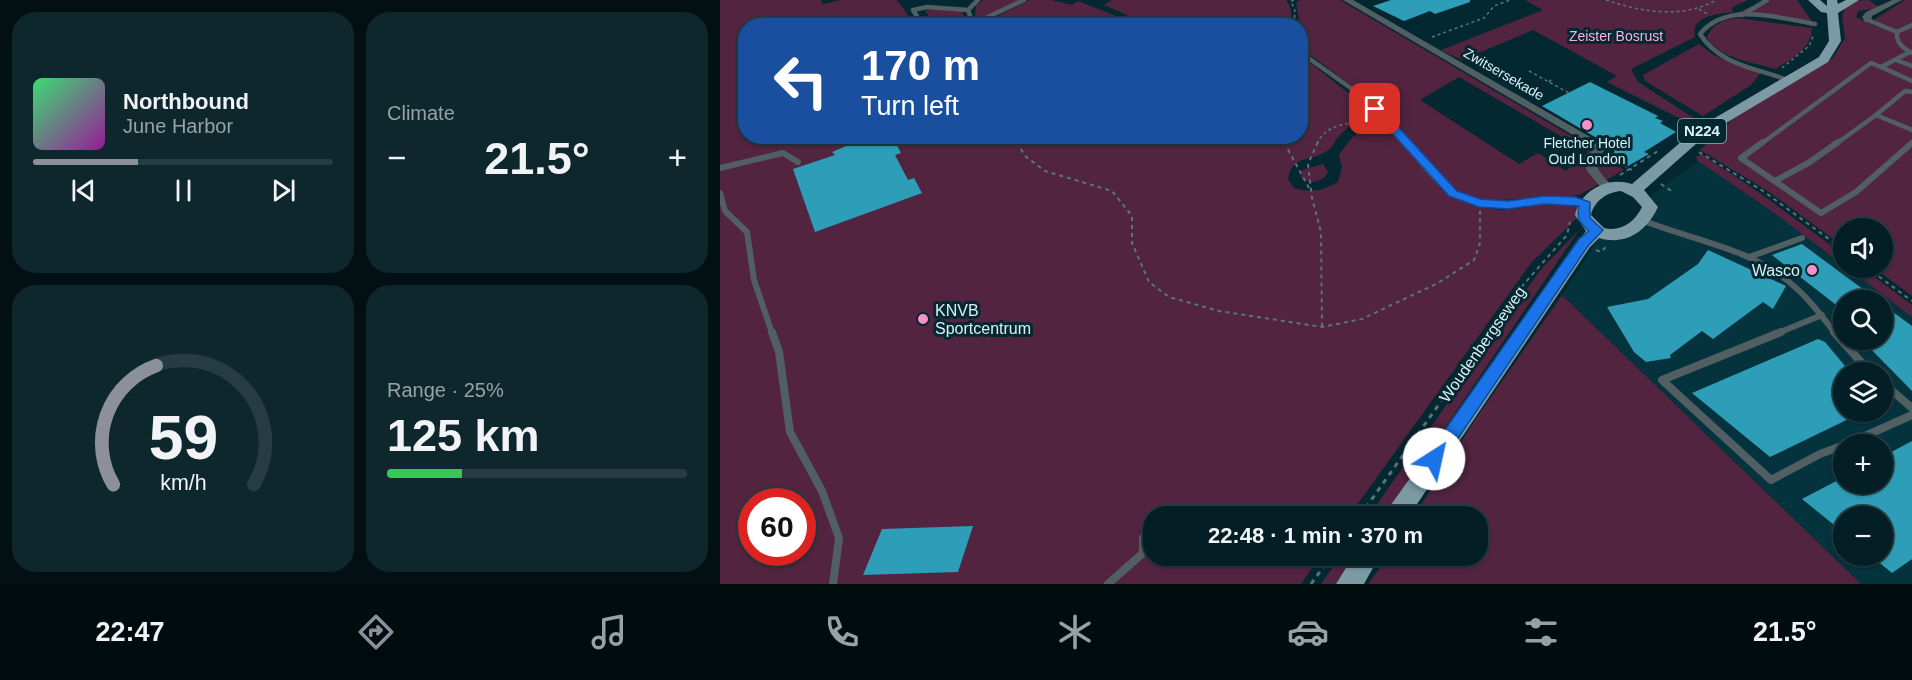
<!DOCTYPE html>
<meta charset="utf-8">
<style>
:root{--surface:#031e25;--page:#0d272d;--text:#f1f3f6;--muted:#97a2a7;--line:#243c42;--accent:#8c9099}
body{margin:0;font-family:Helvetica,sans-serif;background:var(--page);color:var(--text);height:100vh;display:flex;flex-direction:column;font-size:22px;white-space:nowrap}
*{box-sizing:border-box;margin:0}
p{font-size:20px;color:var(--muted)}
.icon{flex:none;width:33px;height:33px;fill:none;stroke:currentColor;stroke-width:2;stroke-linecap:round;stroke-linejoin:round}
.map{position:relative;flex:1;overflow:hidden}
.panel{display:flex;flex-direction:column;gap:12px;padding:12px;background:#021014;width:720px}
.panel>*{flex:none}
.hud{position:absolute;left:18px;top:18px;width:570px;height:126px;border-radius:24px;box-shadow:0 2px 4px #0004,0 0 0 2px var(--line);background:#1a4fa0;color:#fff;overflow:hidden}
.tools{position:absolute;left:1113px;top:218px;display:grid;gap:12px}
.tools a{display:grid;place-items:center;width:60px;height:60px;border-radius:50%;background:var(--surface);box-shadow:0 2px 4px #0004,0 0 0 2px var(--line);font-size:30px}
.speed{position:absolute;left:18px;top:488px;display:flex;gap:12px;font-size:30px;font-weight:700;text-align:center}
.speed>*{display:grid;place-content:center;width:78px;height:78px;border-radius:50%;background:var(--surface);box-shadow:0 2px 4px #0004,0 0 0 2px var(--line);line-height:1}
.speed .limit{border:9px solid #d22;background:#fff;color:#111}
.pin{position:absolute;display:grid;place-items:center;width:51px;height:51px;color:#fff;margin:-26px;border-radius:12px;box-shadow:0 3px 9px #0006}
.me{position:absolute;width:66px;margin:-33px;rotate:35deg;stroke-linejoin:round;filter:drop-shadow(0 0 4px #0008)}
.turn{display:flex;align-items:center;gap:21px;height:126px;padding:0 24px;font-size:27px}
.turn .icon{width:78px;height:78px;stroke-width:2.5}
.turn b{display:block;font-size:42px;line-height:51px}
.big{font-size:45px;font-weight:600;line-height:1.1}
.panel .card{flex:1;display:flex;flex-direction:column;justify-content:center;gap:9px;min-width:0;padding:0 21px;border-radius:24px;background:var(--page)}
.panel .dial{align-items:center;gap:0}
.dial svg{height:156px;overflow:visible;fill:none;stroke:var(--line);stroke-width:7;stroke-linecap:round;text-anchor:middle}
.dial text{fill:var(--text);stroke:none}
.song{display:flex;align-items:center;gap:18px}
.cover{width:72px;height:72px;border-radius:9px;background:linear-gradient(135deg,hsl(140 70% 55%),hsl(300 70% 35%))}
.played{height:6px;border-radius:3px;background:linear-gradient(90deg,var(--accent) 35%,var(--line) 35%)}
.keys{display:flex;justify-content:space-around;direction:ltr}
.heat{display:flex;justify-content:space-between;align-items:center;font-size:33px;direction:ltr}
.charge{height:9px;border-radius:4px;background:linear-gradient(90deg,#34c759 25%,var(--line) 0)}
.panel .tiles{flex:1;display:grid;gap:12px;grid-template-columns:repeat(2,1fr)}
.trip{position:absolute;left:423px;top:506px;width:345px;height:60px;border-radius:24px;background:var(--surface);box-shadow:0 2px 4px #0004,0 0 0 2px var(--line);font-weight:600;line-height:60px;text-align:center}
.tabs{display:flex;height:96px;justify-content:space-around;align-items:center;background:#010c0f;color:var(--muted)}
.tabs .icon{width:42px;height:42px}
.tabs .active{color:var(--accent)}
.tabs b{font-size:27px;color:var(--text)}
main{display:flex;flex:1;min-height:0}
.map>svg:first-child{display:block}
.built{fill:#04333e;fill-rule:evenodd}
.green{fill:#522440;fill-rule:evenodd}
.building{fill:#2e9db7}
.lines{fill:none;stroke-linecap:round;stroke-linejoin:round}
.path-far2{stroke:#57757d;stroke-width:1.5;stroke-dasharray:3 3;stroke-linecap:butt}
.path-far1{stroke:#57757d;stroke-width:2;stroke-dasharray:4 4;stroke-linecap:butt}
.path{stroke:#57757d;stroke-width:3;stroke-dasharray:5 5;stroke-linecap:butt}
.lane-far2{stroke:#515f63;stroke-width:4.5}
.lane-far1{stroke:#515f63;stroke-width:6}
.lane{stroke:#515f63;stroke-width:8}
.street{fill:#515f63;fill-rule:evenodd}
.primary{fill:#7c9aa3;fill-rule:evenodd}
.route{fill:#1a73e8;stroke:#114b97;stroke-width:1.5}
.poi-dot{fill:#f890cc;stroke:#042831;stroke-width:2}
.labels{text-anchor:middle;stroke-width:6;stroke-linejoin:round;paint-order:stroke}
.far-park-label{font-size:14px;fill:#feafdb;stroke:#042831}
.far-street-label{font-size:14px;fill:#dceff5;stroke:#042831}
.far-poi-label{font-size:14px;fill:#dceff5;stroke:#042831}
.shield{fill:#042831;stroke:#9bb3ba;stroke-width:1.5}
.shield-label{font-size:15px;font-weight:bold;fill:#dceff5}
.poi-label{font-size:16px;fill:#dceff5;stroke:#042831;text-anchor:end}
.street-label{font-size:16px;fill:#dceff5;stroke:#042831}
</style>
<main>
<section class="panel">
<div class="tiles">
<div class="card">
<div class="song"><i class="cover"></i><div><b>Northbound</b><p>June Harbor</p></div></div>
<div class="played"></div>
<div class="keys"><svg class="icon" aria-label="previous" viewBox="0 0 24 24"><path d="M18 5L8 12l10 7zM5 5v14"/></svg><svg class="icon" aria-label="pause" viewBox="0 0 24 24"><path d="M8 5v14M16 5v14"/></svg><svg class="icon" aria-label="next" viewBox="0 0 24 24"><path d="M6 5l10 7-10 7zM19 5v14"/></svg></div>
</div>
<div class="card"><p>Climate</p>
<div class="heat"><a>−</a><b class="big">21.5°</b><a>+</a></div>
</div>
<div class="card dial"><svg viewBox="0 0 100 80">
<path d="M14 69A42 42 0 1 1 86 69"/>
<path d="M14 69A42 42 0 0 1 36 8" stroke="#8c9099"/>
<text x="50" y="56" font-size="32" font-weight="700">59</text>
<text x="50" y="72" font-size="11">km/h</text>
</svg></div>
<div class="card"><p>Range · 25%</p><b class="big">125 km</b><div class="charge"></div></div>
</div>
</section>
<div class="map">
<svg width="1192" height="584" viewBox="0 0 1192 584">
<rect width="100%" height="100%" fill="#042831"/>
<path class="built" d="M978,161L1050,210L1192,317V584H1141L842,295L880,236L904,237L928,198ZM1124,300H1162V339H1124ZM1124,372H1162V411H1124ZM1124,444H1162V483H1124ZM1124,516H1162V555H1124Z"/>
<g class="green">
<path d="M0,0H101L103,4L120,0H177L195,25L26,26V136H580L581,55L660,119C639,119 629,124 616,140C614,143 611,149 607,151C591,163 573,153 568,179L574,188C591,193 602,191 618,182L622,167L619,155C635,133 638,127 667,126C708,167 717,208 785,210C801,210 815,203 831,203C840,203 849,205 858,207L861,214L811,263L629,516H434V555H601L581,584H0ZM32,501H82V552H32Z"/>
<polygon points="263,0 299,0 264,17 255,18 256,6"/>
<polygon points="309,0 331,0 352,5 358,1 419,25 260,25"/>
<path d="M392,0H566C572,7 572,17 571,26L430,25L384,5Z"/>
<path d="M581,0H620L870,147L904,170L859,195L846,197L827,196L771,201L753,198L737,190L717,172L665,111L581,48L580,26L576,2ZM739,77L868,152L846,171L818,153L799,164L700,100Z"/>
<path d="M805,0H1028L1011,8L1014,12C999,14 970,15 975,37L911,69L918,82L977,120L971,124L887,82L897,76L813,30L742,60L721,50L823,10Z"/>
<polygon points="1047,0 1077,0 1093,23 1016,13"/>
<polygon points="1149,0 1160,8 1138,11 1136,17 1158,27 1155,19 1185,0 1192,0 1192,296 1153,267 1162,267 1162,228 1124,228 1123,246 1049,192 980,150 1015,117 1113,58 1125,38 1122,16 1126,6 1136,1"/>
<polygon points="212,9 242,11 247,25 216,25 205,11"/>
<path d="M1017,18L1092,28C1092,48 1071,60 1055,69C1034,62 999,59 987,38C991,24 1004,20 1017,18Z"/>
<polygon points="979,44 995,56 1041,72 1031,85 983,116 925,81 923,75"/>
<polygon points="981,154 1037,191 1123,254 1123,265 1050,210 978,161 976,157"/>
<path d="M603,164L608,172C603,182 591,185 581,178L582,170Z"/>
<polygon points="859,230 665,516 649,516 806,290 822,268"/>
<polygon points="1126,267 1141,267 1192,305 1192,317"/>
<polygon points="842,295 1141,584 648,584 669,555 758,555 758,516 694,516 755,420"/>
<polygon points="621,555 638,555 617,584 601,584"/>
</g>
<g class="building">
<polygon points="671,0 750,0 750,2 715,14 710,11 684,21 653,6"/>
<polygon points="870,82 938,116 935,118 943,121 940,123 956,132 924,152 929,154 908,166 888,156 895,152 887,144 822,106"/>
<polygon points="150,136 172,136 181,153 175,155 188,180 194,178 202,193 95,232 73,169 115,155 112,152"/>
<polygon points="1082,244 1136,284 1157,300 1124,300 1124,311 1052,255"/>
<polygon points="988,250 1066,286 1053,309 1043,302 993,339 982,331 950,355 951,358 926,362 914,352 887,307 928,299 978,264"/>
<polygon points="1162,304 1192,326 1192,391 1141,339 1162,339"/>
<polygon points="1098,339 1105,342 1130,372 1124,372 1124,411 1145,411 1050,457 972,393"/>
<polygon points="1192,441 1192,559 1172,573 1150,555 1162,555 1162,516 1124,516 1124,533 1082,499 1124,477 1124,483 1162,483 1162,457"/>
<polygon points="253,526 238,572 143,575 162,529"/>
</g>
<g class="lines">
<g class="path-far2">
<polyline points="574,0 571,1 575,11 574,26"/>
<path d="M886,0C920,12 964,19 996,0"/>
<polyline points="979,9 989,15"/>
<polyline points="712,37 764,18 774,6 790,0"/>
<polyline points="1062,68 1089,46 1094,34"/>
<polyline points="809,71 849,93"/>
<polyline points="829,82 833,78"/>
<polyline points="293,136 298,144"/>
<polyline points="566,144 568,136"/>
<path d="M597,144C607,121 634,123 655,122"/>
</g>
<g class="path-far1">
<polyline points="297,142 305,156 325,171 392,191 412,216 412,243 429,282 449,297 499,311 602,327 642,319 718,283 754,260 760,243 760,211"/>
<polyline points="567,142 566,146 589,188"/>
<polyline points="598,142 588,164 592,198 601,232 602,327"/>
<polyline points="979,152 1043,191 1124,250"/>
<polyline points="889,157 912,170"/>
<polyline points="900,175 938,151"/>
<polyline points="941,184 953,192"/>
<polyline points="876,250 881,252 886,247"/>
<polyline points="1146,267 1192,301"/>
<polyline points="769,333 804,284 847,235 850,222"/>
</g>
<g class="path">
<polyline points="640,516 770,332"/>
<polyline points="591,584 612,555"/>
</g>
<g class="lane-far2">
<polyline points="258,0 248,10 253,24 304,0"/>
<polyline points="1022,15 1047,0"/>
<polyline points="1148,20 1177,32"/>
<path d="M1192,25L1177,32C1176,43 1183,48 1192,53"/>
<polyline points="203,26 193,10 207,7 248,10"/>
<polyline points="580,52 639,94 687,144"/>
<polyline points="1190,52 1161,67 1192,81"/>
<polyline points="1176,60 1192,66"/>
<path d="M1065,79C1034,68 999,64 980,34C1007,1 1059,18 1095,24"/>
<polyline points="1156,115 1185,91 1192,92"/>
<polyline points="1041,144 1151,63 1161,67"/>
<polyline points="1116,144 1156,115 1192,130"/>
</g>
<g class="lane-far1">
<path d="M686,142C699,159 712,178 729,190C768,218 823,194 866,204"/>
<polyline points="1043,142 1021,158 1101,213 1136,192 1192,143"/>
<polyline points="0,168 63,153 78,162"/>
<polyline points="1055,181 1090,162 1118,142"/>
<polyline points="0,193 5,211 27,232 34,280 52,333"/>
<path d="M922,220C971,240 1027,247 1069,282C1087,296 1101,315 1115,333"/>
<polyline points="1029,257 1082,238"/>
<polyline points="1058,333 1102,315"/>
</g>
<g class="lane">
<polyline points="52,332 59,352 70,432 102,491 119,538 113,584"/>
<polyline points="1061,332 942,380 1051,480 1100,454 1124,445"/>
<polyline points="1114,332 1150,372"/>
<polyline points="1162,382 1192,408"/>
<polyline points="1127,444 1192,415"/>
<polyline points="388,584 423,553 423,538"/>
</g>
<g class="street">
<path d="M623,0H633L886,146L887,148L875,160C877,172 886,178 893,187L891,190H883L867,171L863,159L875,148Z"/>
<polygon points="1172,0 1182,0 1152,16 1151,22 1145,22 1142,17 1146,12"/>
</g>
<g class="primary">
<path d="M1088,0H1100L1107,6V0H1117L1118,4L1126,0H1139L1118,13L1121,41L1108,62L986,135L924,190L938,207C927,231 906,246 879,238L870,247L689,516H663L866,231L855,215C861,190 888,176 912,184L976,129L1099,57L1109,41L1107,13L1101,12ZM901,191L913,197L922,207C915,222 901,232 884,228L871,215C874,201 887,192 901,191Z"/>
<polygon points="634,555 660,555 644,584 616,584"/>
</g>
</g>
<path class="route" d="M652,106H659L737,191L760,199L788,201L825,196L855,197L870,202V218L883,230L868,246L720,465L714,467L708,465L706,459L708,454L859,239L869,231C860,223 856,218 859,206L825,204L788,209L759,207L729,196L652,111Z"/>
<g class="poi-dot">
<circle cx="867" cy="125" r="6"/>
<circle cx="1092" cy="270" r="6"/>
<circle cx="203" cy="319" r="6"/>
</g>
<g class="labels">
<g class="far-park-label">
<text x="896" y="41">Zeister Bosrust</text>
</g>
<g class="far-street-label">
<text transform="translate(784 74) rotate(30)" y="5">Zwitsersekade</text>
</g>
<g class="far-poi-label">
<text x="867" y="148">Fletcher Hotel<tspan x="867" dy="16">Oud London</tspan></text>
</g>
<rect class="shield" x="958" y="119" width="48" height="24" rx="4.5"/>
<g class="shield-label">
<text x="982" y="136">N224</text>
</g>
<g class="poi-label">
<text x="1080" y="276">Wasco</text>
<text x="215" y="316" text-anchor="start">KNVB<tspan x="215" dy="18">Sportcentrum</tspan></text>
</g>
<g class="street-label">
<text transform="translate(762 344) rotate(-55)" y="6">Woudenbergseweg</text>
</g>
</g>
</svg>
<div class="tools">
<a><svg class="icon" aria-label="sound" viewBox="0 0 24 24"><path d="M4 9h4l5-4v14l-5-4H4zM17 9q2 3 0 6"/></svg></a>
<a><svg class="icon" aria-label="search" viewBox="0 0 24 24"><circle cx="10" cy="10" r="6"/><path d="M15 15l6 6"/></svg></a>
<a><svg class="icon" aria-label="layers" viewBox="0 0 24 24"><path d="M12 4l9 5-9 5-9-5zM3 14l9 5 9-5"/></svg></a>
<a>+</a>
<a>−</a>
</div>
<div class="speed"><div class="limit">60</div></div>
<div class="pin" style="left:655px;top:109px;background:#d93025"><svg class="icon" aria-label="arrive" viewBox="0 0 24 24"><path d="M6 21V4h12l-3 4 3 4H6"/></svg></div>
<svg class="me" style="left:714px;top:459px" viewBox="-20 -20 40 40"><circle r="19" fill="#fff"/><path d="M0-13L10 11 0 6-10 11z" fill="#1a73e8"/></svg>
<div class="trip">22:48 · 1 min · 370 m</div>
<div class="hud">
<div class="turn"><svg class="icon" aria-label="left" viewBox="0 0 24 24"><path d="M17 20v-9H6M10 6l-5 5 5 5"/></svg><div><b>170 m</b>Turn left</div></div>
</div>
</div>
</main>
<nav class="tabs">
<b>22:47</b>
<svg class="icon active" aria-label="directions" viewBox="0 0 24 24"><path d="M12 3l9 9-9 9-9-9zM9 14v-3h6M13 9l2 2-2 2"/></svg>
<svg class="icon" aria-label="music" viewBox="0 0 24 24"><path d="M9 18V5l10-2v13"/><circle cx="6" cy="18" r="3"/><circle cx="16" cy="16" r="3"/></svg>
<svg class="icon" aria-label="phone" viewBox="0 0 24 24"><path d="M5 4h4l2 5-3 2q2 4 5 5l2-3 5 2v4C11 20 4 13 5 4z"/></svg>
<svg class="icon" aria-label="climate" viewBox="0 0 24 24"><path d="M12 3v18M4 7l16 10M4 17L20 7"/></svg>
<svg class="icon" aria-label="car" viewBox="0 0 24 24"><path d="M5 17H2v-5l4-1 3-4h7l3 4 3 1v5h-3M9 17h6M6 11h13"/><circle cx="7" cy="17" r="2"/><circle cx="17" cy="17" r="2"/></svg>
<svg class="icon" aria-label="filters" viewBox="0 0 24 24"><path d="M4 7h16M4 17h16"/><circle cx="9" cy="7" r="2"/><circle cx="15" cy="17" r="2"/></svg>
<b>21.5°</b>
</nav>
